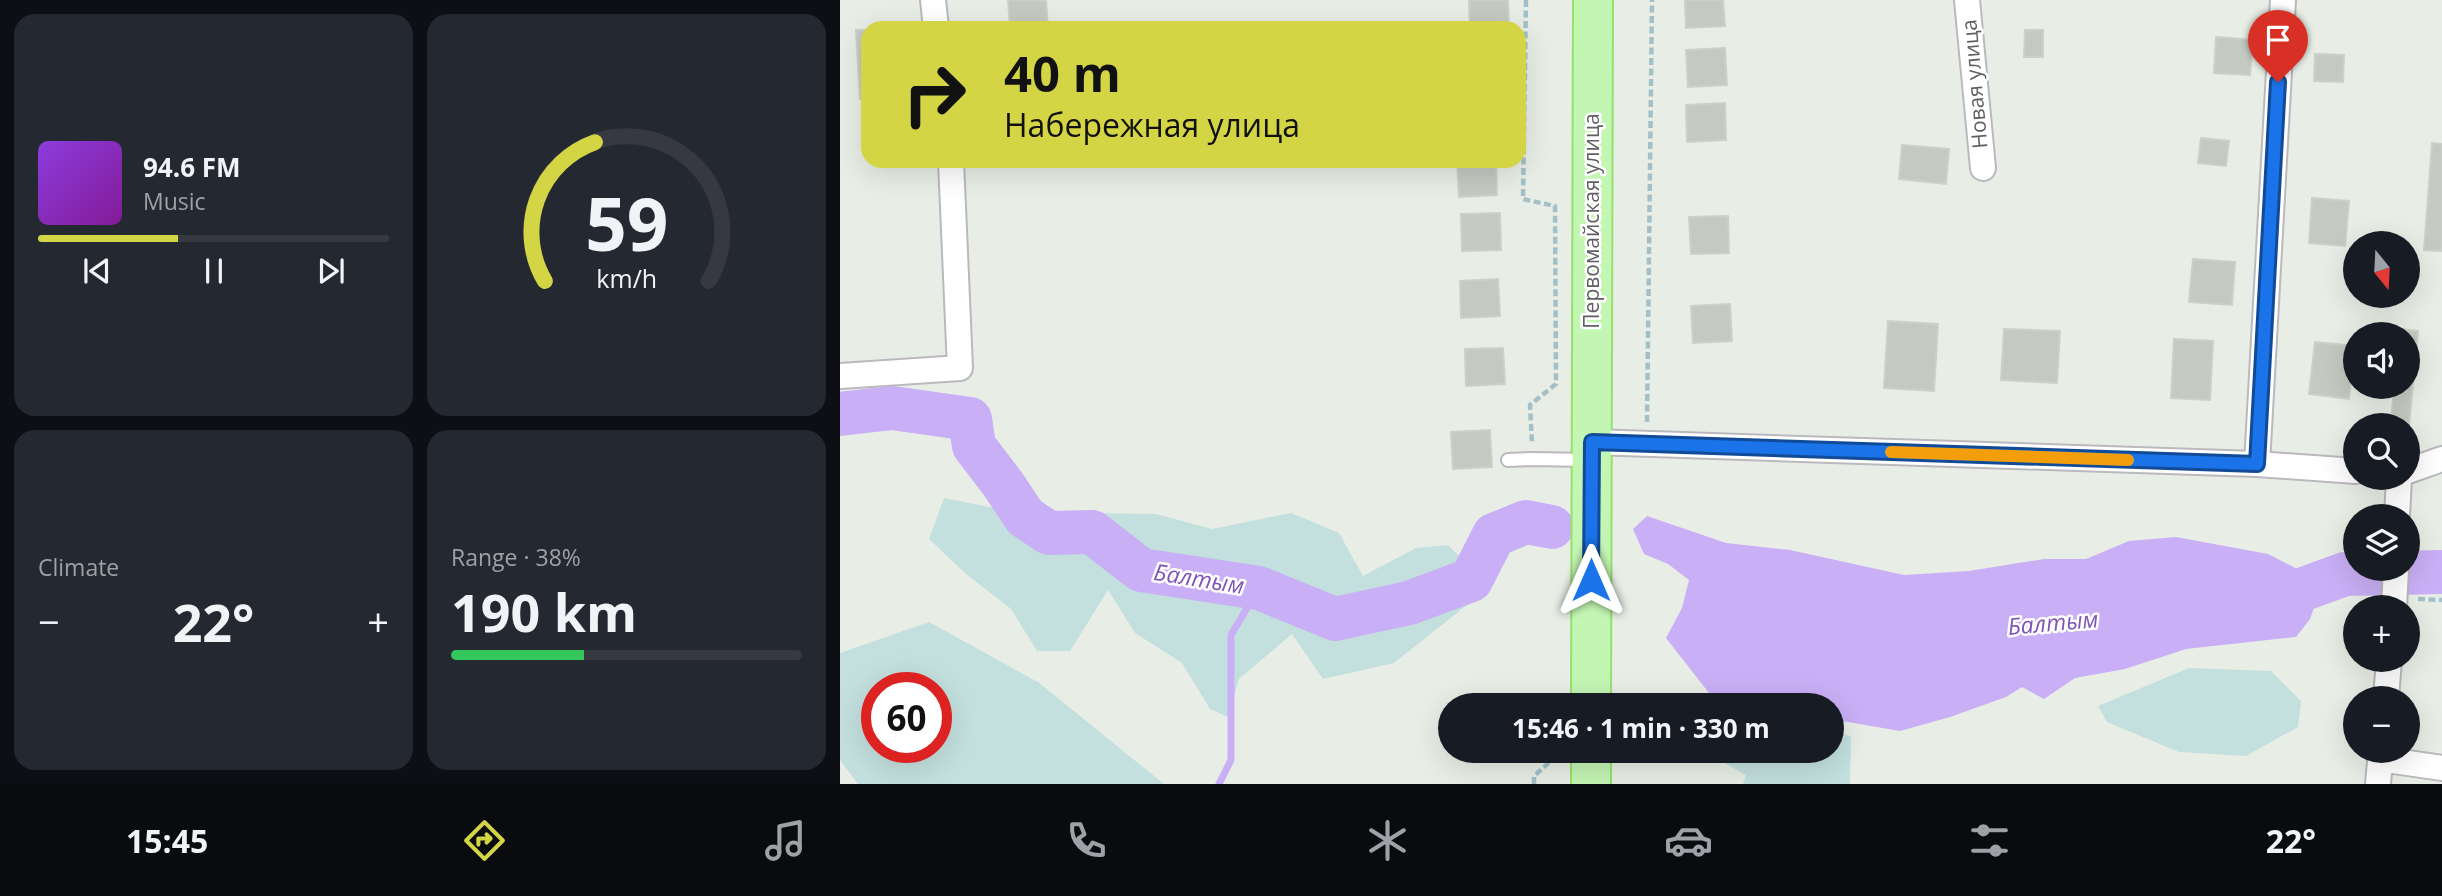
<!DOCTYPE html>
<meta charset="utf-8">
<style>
:root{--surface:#171b24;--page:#242831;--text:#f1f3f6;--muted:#9ea1a6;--line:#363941;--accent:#d3d545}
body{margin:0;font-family:"Open Sans",sans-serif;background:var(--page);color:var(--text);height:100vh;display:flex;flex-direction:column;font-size:26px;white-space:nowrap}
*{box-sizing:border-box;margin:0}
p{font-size:23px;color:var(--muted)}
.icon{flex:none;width:38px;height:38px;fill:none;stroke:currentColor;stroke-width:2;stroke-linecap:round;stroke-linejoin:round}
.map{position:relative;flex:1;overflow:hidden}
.side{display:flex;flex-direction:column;gap:14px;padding:14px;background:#0d0f14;width:840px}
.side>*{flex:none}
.top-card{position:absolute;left:21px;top:21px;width:665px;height:147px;border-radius:21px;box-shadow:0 7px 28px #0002;background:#d3d545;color:#111;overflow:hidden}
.needle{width:46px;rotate:162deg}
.controls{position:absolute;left:1503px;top:231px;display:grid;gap:14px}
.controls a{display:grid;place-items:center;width:77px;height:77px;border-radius:50%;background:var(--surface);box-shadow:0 7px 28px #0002;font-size:35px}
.speed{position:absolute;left:21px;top:672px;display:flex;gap:14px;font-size:35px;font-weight:700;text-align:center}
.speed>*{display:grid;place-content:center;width:91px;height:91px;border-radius:50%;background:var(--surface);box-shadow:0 7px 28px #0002;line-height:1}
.speed .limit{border:10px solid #d22;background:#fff;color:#111}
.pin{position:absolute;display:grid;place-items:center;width:60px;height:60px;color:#fff;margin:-72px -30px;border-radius:50% 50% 50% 0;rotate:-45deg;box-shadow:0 0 7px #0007}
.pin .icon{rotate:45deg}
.me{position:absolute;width:77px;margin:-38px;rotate:0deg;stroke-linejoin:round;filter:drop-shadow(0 0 5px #0008)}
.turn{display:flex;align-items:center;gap:24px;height:147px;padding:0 28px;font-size:32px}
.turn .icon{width:91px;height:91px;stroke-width:2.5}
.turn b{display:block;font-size:49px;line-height:60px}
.big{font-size:52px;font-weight:700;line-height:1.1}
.side .tile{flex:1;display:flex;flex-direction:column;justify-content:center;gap:10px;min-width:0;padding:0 24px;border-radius:21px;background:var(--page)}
.side .dial{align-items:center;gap:0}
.dial svg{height:182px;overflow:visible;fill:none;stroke:var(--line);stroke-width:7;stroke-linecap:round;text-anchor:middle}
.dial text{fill:var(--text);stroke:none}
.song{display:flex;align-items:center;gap:21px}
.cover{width:84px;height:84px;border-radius:10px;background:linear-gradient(135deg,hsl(270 70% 55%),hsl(290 70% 35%))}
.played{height:7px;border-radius:4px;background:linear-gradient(90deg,var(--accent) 40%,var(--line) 40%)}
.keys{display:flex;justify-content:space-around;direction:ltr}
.heat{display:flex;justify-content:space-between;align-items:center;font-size:38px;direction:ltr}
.charge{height:10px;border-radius:5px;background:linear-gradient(90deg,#34c759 38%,var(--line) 0)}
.side .tiles{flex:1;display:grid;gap:14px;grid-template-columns:repeat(2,1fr)}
.trip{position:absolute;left:598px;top:693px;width:406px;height:70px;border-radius:35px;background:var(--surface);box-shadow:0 7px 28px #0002;font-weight:700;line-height:70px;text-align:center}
.menu{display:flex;height:112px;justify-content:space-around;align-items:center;background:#090b0e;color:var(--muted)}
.menu .icon{width:49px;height:49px}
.menu .on{color:var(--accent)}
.menu b{font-size:32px;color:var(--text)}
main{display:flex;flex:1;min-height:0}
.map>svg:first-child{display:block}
.green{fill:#c3e0de;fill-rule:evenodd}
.water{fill:#c9aff5}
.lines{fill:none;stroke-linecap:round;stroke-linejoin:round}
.stream{stroke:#c9aff5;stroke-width:7}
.river{stroke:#c9aff5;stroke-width:44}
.building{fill:#c4c9c2;stroke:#cad2c5;stroke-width:2}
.lane-casing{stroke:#bbb8be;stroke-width:16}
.street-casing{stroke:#bbb8be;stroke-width:28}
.primary-casing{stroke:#95e16c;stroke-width:42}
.path{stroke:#a3c0c8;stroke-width:4.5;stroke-dasharray:7 3.5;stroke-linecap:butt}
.lane{stroke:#fff;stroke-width:12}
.street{stroke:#fff;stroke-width:24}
.primary{stroke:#c3f5b3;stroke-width:38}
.route-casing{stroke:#114b97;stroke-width:18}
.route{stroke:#1a73e8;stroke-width:12}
.slow{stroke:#f59e0b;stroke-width:12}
.labels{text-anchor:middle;stroke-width:5;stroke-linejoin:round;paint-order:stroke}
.street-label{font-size:21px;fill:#615e64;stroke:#fff}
.water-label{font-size:23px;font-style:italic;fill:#8054b6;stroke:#fff}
</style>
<main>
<section class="side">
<div class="tiles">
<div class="tile">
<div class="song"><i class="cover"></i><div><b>94.6 FM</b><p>Music</p></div></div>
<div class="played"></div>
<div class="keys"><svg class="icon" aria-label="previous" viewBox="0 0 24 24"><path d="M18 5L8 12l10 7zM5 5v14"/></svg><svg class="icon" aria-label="pause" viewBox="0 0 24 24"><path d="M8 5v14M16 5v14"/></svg><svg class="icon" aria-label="next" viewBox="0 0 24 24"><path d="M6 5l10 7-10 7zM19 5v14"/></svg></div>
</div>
<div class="tile dial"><svg viewBox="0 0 100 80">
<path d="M14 69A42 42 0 1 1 86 69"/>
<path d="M14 69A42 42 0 0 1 36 8" stroke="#d3d545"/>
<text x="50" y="56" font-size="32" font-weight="700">59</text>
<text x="50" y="72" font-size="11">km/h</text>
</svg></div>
<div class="tile"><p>Climate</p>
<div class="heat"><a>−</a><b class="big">22°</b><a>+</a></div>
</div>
<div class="tile"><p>Range · 38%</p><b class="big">190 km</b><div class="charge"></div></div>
</div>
</section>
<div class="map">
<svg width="1602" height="784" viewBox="0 0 1602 784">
<rect width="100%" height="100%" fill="#e8eee6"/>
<g class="green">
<polygon points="104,498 175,512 316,514 372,529 451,513 499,533 523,576 576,548 608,545 644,581 627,605 554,663 483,679 452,634 399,679 388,717 370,709 342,663 295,633 268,590 230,651 197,651 171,609 126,574 89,539"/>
<path d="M89,622L198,682L324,784H18L0,760V653ZM37,688H96V747H37Z"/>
<polygon points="1349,668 1431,671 1461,701 1458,727 1406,756 1339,752 1267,722 1258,706"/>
<polygon points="992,732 1011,736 1010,784 903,784 906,775 863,751 992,751"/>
</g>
<polygon class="water" points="807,516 886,543 950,550 1064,575 1129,571 1204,559 1246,559 1289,541 1336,537 1428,554 1461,571 1479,570 1499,564 1505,574 1478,596 1470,619 1456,637 1346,649 1285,669 1235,678 1204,699 1182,687 1166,697 1110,717 1060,731 1002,721 992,722 992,705 910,705 869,693 826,638 842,608 849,580 828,564 804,554 793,529"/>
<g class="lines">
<polyline class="stream" points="379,784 391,760 391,635 419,588"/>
<g class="river">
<polyline points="0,414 52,408 130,419 134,446 163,484 185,517 209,533 252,532 301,570 419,588 495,619 569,603 631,580 654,535 686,522 712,527"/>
<polyline points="1450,594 1505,574 1602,572"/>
</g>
</g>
<g class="building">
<polygon points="168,0 206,0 208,28 170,28"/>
<polygon points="629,0 668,0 669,28 630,28"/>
<polygon points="845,0 883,0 885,26 846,28"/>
<polygon points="16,30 28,30 28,99 20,99"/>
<polygon points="1185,30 1203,30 1203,57 1184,57"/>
<polygon points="1376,37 1413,40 1410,75 1374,73"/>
<polygon points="885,48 887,85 848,87 846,50"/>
<polygon points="1475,54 1504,55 1503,82 1474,81"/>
<polygon points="885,103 886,140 847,142 846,105"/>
<polygon points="1361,138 1389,141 1386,166 1358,163"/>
<polygon points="1592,143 1602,144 1602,251 1584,250"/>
<polygon points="1062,145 1109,149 1106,184 1059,179"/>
<polygon points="617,161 656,161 657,195 619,197"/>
<polygon points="1472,198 1509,201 1505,246 1469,243"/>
<polygon points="660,213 661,250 622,251 621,214"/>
<polygon points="888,216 889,253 851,254 849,217"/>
<polygon points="1353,259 1395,262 1392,305 1349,302"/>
<polygon points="658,279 660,316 621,318 620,281"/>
<polygon points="890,304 892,341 853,343 851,306"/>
<polygon points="1048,321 1098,324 1094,391 1044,388"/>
<polygon points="1164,329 1220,331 1217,383 1161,380"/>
<polygon points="1560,329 1578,331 1569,425 1551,423 1554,387 1568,387 1568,334 1559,334"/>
<polygon points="1334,339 1373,341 1370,400 1331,398"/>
<polygon points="1475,342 1515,346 1509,399 1469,394"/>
<polygon points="663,348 665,384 626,386 625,349"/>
<polygon points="650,430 652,467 613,469 611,432"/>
</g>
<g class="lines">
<defs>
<polyline id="lane" points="668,460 692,459 748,460"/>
<g id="street">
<polyline points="93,0 96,28"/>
<polyline points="1127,0 1143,168"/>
<polyline points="0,376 120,368 111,161"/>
<polyline points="752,442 1417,464 1516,471"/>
<polyline points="1417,464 1443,0"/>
<polyline points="1568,471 1602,459"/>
<polyline points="1557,516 1559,478"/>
<polyline points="1554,607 1556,569"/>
<polyline points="1546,698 1549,660"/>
<polyline points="1540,759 1602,768"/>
<polyline points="1538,784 1541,751"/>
</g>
<g id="primary">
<polyline points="751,705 753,0"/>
<polyline points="751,751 751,784"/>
</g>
</defs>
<use href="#lane" class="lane-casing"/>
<use href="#street" class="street-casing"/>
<use href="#primary" class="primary-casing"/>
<g class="path">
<polyline points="686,0 683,199 715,206 716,384 690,405 692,444"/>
<polyline points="807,422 812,0"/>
<polyline points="1578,599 1602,600"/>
<polyline points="694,784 694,776 722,751"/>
</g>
<use href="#lane" class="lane"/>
<use href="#street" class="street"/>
<use href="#primary" class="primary"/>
</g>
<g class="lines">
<defs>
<polyline id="route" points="751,580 752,442 1417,464 1438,82"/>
</defs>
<use href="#route" class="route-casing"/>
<use href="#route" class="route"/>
<polyline class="slow" points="1051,452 1288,460"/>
</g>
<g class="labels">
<g class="street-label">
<text transform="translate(1135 84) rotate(-95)" y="7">Новая улица</text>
<text transform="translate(752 221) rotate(-90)" y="7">Первомайская улица</text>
</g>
<g class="water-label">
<text transform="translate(359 579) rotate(9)" y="8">Балтым</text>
<text transform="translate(1213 623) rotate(-5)" y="8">Балтым</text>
</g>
</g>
</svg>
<div class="controls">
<a><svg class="needle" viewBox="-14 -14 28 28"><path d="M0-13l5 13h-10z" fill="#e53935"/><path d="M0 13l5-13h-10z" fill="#9ea1a6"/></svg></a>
<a><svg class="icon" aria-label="sound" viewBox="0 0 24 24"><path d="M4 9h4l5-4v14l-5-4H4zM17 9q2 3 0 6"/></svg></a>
<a><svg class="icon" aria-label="search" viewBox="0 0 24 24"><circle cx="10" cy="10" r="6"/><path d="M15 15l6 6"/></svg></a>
<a><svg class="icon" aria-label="layers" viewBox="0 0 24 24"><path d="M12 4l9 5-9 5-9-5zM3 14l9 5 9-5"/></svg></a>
<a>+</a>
<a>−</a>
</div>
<div class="speed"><div class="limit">60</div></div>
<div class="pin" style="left:1438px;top:82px;background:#d93025"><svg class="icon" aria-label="arrive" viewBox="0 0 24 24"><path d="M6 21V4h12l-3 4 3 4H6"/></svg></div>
<svg class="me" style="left:751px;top:580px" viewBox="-20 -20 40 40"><path d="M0-17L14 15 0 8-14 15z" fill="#1a73e8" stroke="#fff" stroke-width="4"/></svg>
<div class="trip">15:46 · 1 min · 330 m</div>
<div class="top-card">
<div class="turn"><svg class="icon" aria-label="right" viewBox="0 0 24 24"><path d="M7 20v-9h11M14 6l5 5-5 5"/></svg><div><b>40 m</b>Набережная улица</div></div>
</div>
</div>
</main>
<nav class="menu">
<b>15:45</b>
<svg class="icon on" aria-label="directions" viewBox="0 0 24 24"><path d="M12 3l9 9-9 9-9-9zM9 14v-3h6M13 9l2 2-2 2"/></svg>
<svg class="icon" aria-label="music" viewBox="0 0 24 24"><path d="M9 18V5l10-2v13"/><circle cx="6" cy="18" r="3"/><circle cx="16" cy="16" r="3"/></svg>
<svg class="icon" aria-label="phone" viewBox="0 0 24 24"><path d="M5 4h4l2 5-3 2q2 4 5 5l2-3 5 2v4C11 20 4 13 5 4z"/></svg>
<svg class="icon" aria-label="climate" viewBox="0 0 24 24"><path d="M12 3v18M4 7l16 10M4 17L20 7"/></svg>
<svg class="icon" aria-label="car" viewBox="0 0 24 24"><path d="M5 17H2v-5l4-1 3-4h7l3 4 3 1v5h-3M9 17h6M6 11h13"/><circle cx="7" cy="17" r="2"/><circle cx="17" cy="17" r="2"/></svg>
<svg class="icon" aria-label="filters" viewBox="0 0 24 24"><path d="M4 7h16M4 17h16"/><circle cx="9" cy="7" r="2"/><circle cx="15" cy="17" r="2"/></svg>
<b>22°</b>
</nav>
